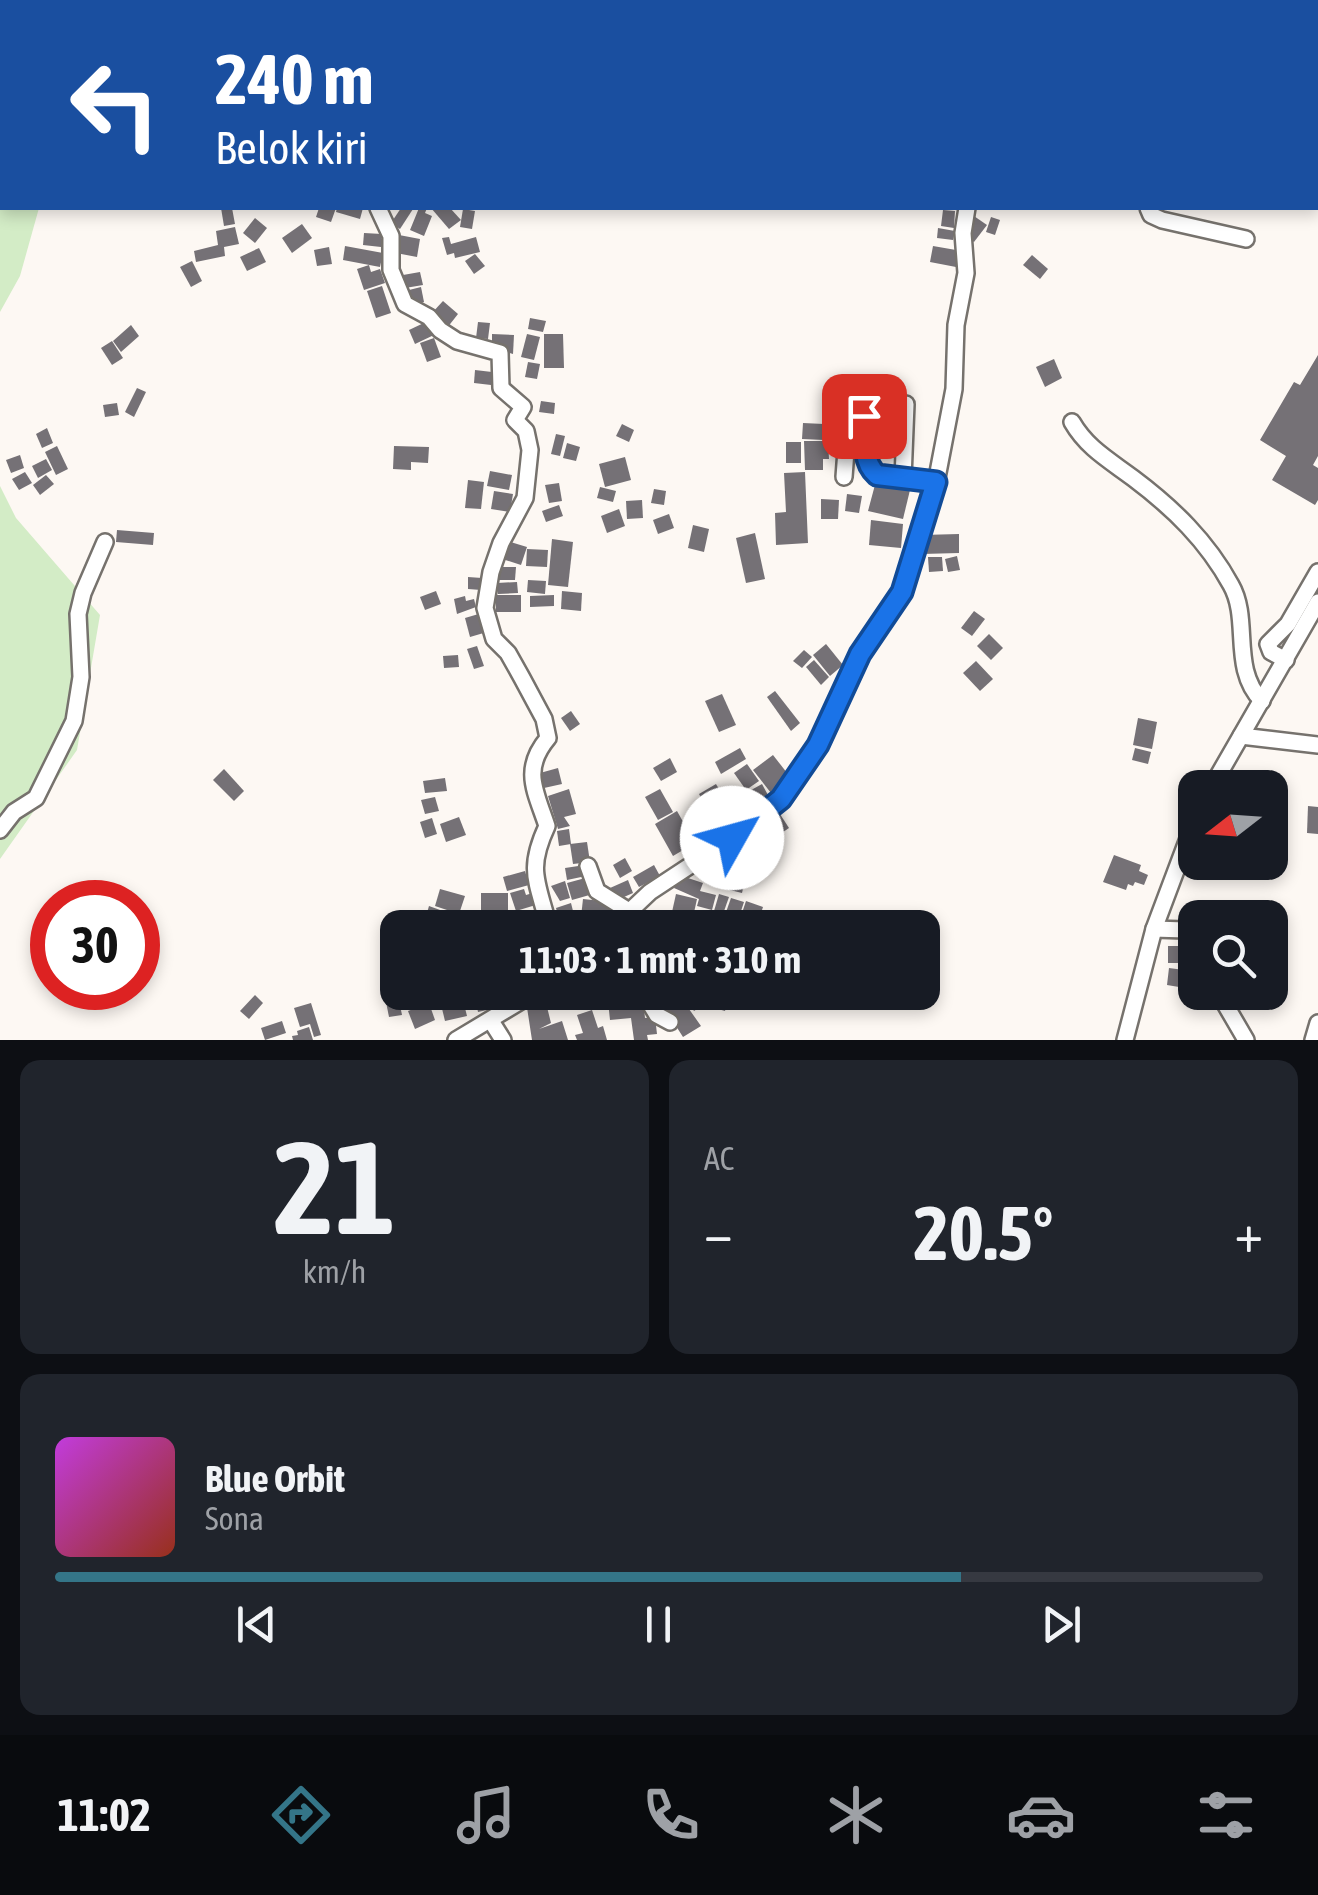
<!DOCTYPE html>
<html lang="id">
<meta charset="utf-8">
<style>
:root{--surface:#171b24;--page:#20242c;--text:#f1f3f6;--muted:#9ea1a6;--line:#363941;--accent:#347588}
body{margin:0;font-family:"Asap Condensed",sans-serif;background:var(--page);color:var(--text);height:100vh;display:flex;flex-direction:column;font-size:38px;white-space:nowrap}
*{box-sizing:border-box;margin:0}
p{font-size:32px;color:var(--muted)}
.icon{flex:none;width:55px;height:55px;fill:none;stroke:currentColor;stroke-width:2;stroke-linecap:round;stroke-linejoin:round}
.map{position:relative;height:1040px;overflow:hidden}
.drawer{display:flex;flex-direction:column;gap:20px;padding:20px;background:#0d0f14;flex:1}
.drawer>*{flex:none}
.hud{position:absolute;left:0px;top:0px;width:1320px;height:210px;box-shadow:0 5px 15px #0003;background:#1a4fa0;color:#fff;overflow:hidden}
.needle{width:65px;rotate:253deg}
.tools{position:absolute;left:1178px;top:770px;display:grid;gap:20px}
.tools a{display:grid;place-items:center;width:110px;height:110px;border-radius:20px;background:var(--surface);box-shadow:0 5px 15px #0003;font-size:50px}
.speed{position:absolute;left:30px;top:880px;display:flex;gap:20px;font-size:50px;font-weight:700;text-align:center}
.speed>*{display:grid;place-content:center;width:130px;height:130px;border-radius:50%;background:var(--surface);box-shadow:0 5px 15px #0003;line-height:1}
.speed .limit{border:15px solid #d22;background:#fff;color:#111}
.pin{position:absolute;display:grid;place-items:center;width:85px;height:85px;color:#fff;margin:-42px;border-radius:20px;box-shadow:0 5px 15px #0006}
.me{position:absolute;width:110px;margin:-55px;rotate:52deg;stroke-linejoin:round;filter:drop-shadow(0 0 8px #0008)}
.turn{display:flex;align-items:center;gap:35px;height:210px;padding:0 50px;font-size:45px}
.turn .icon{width:130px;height:130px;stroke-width:2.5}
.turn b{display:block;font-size:70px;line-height:85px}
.big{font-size:75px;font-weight:700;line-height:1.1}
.drawer .widget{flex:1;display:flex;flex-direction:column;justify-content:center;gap:15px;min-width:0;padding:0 35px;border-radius:20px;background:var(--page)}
.drawer .dial{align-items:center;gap:0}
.dial b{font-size:130px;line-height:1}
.song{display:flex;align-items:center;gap:30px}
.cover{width:120px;height:120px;border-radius:15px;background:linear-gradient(135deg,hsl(290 70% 55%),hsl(10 70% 35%))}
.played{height:10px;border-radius:5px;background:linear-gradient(90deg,var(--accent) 75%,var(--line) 75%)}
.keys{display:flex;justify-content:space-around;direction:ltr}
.heat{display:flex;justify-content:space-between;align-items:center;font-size:55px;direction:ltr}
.drawer .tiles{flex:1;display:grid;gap:20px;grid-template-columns:1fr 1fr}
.widget:last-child{grid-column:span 2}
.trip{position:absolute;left:380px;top:910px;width:560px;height:100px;border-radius:20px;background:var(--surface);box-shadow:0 5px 15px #0003;font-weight:700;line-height:100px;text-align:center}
.tab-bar{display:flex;height:160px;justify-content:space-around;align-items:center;background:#090b0e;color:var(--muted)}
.tab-bar .icon{width:70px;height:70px}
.tab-bar .active{color:var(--accent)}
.tab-bar b{font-size:45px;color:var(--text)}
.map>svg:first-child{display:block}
.green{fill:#d3ecc6}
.building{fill:#757176}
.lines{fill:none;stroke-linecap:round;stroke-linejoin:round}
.minor-casing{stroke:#76726d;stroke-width:20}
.minor{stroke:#fff;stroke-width:15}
.route-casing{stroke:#114b97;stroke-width:25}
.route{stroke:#1a73e8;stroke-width:18}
</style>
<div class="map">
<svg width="1318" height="1040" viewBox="0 0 1318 1040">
<rect width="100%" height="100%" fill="#fdf8f3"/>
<g class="green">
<polygon points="0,0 89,0 2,2 2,208 39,208 20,276 0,312"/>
<polygon points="0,486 16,518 100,615 77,750 0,859"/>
</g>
<g class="building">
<polygon points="221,208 232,208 235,224 224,226"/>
<polygon points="319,208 336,208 331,222 316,217"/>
<polygon points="337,208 363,208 360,219 336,212"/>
<polygon points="401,208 413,209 400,229 391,223"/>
<polygon points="419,208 427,208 425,213 432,216 424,236 410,230"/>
<polygon points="431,208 450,208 461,220 449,229"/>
<polygon points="463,209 475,211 472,229 460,227"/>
<polygon points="943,210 955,211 954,228 941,226"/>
<polygon points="971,214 987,225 974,242 965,236"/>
<polygon points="991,217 1000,220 995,235 986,232"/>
<polygon points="255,218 267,228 255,243 243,233"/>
<polygon points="302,224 312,238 292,253 282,238"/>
<polygon points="235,227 239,244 224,247 225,256 196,262 194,251 218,245 216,231"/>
<polygon points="938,228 955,231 953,240 937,238"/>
<polygon points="364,233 382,234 381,247 363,245"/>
<polygon points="399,235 420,239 417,257 396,253"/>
<polygon points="449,237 451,244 476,237 480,252 455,258 454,253 447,255 442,238"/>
<polygon points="345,246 383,253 380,267 343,260"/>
<polygon points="933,246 956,250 956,267 930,262"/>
<polygon points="329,247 332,264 317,266 314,250"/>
<polygon points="259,248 266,262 247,271 240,257"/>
<polygon points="475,254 485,266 474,274 465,261"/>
<polygon points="1032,255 1048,269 1040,279 1023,265"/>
<polygon points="192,261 202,281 191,287 180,267"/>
<polygon points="369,265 371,272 380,269 385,283 364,290 357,269"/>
<polygon points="420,272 423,285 405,288 403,275"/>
<polygon points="382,286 391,313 376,318 367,291"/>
<polygon points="421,287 424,302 412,305 409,290"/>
<polygon points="443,301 458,314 447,328 431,314"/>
<polygon points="530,318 546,321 543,332 528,329"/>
<polygon points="428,321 434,335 415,344 409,330"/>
<polygon points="478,322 490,323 488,339 476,338"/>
<polygon points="131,325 139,336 121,352 113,341"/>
<polygon points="492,334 514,335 513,354 492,348"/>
<polygon points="527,334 540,337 534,360 521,357"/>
<polygon points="544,334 563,334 564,368 544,368"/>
<polygon points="434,338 441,357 427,362 420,343"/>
<polygon points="112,341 123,358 112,365 101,348"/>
<polygon points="1318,355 1318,456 1313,465 1318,468 1318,500 1315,505 1272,480 1286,456 1260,440 1294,382 1300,385"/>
<polygon points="1054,359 1062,378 1045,387 1036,367"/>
<polygon points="528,362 540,364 537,379 525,377"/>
<polygon points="475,370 492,372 491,385 474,383"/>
<polygon points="137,388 146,392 134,417 125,412"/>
<polygon points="541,401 555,403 554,414 539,412"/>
<polygon points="117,403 119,415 105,417 103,405"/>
<polygon points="803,423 824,424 824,440 802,439"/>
<polygon points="622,424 634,430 629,442 616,436"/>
<polygon points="47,428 53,443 42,448 36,434"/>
<polygon points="556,434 565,436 560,456 551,454"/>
<polygon points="804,441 828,441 829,459 823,459 823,470 805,470"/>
<rect x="786" y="442" width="15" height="21"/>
<polygon points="567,443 580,447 576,461 563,458"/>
<polygon points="57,446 68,469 56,475 45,452"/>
<polygon points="394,446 429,447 428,463 411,462 411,470 393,469"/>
<polygon points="20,455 24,468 11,473 6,460"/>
<polygon points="625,457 631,480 605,487 599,464"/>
<polygon points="46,459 52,470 38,478 32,466"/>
<polygon points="490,471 512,475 509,490 487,486"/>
<polygon points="25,472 32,483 19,490 12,479"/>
<polygon points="805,472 808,543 776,545 775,513 786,512 784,473"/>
<polygon points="46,475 54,484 40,495 33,485"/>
<polygon points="468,480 484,482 481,509 465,508"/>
<polygon points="876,481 910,490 903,519 868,511"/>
<polygon points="559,483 562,501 549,503 545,485"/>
<polygon points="600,487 616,491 613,502 597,498"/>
<polygon points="654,489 666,491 664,505 651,503"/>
<polygon points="494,491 513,494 510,512 491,509"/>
<polygon points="847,494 862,496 859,513 845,511"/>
<polygon points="821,499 839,500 838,519 821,519"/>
<polygon points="642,500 643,518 627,519 626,501"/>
<polygon points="559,505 563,516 546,522 542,511"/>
<polygon points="619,509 625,526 607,533 601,516"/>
<polygon points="669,514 674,528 658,534 653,520"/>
<polygon points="871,520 903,524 901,548 869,545"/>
<polygon points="693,525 709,529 704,552 688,548"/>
<polygon points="117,530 154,533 153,545 116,542"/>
<polygon points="755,533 765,579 746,583 736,538"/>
<polygon points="959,534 959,553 922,554 922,535"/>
<polygon points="552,539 573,542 568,587 548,585"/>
<polygon points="504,540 527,547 521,565 499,558"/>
<polygon points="527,549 548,550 547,567 526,566"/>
<polygon points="957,556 960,570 948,572 945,559"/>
<polygon points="928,557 942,557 943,571 929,572"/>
<polygon points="498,567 516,567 515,580 498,580"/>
<polygon points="468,577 482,578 481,590 468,589"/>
<polygon points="528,580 546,581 545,594 527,592"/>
<polygon points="517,582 518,593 498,594 497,583"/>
<polygon points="436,591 441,604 425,610 420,597"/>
<polygon points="562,591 582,593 581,611 561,609"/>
<rect x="496" y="595" width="25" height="17"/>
<polygon points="554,595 554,606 530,607 530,596"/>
<polygon points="465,596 466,601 474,599 476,607 457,614 454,599"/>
<polygon points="974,611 985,619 972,636 961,628"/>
<polygon points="482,613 487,632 470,637 465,618"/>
<polygon points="989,634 1003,648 991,660 977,646"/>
<polygon points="826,644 843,665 830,676 813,655"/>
<polygon points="477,646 484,666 474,669 467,649"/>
<polygon points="804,650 812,657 802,668 793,661"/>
<polygon points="458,655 459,667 444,668 443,656"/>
<polygon points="814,660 829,677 821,685 806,667"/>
<polygon points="976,661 993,679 980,691 963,673"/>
<polygon points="775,691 800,723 791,731 767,697"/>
<polygon points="722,694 736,725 719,732 705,701"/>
<polygon points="571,711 580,724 570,731 561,718"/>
<polygon points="1138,718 1157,722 1152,749 1133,745"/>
<polygon points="740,748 746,759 721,774 715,762"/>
<polygon points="1135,748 1151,752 1148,764 1132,760"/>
<polygon points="773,755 791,778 771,793 753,770"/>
<polygon points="670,758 677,772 661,781 653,768"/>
<polygon points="747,764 759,781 746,790 734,773"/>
<polygon points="558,768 562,784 544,788 540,773"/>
<polygon points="224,769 244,791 234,801 213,780"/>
<polygon points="445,778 447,791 425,793 423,781"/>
<polygon points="716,784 726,801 709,811 699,794"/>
<polygon points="762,784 769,797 750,807 752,812 744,816 735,799"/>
<polygon points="569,789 576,814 564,817 570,826 558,829 548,796"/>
<polygon points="660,789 673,812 658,820 645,797"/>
<polygon points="435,797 439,811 425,814 421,800"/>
<polygon points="733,801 745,821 720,835 708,815"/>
<polygon points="1308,806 1318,807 1318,834 1307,833"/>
<polygon points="677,811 695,843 673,856 655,824"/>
<polygon points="778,811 789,828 764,845 753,828"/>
<polygon points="702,816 715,834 703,842 690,825"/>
<polygon points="459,817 466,835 446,842 440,824"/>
<polygon points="432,818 437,834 425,838 420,822"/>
<polygon points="569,829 571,844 559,846 557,831"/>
<polygon points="751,829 770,855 756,867 736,840"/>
<polygon points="587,842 590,862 573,864 570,844"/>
<polygon points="1114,855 1141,865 1139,871 1148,875 1144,885 1135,882 1133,886 1128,884 1126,890 1103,882"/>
<polygon points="625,858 632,871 620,878 613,865"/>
<polygon points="726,860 745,863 742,877 723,873"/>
<polygon points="1201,862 1226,862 1224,869 1213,866 1212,872 1199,868"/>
<polygon points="585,865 586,876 567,880 565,868"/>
<polygon points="654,865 660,876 639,887 633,877"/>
<polygon points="525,871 529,885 507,891 503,877"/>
<polygon points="679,875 703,883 700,891 716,895 712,910 697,906 699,899 674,888"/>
<polygon points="729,876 745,880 742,893 726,889"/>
<polygon points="589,877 593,894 572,900 567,883"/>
<polygon points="628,880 633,893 615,901 610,888"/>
<polygon points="565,881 570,898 560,901 551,886"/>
<polygon points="440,889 465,896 459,914 435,906"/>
<polygon points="524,889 526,895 536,892 539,904 516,911 510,893"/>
<polygon points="481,893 508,893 508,916 481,915"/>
<polygon points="676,894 697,899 693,917 672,912"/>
<polygon points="719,894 729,897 723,914 714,911"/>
<polygon points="731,898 744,902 738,920 725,915"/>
<polygon points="583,899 611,902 608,928 580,926"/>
<polygon points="746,901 763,907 758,922 741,916"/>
<polygon points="571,903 574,915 559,919 556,908"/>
<polygon points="429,906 454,915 450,928 424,923"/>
<polygon points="636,908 653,928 613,928"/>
<polygon points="696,914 715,919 714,928 693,928"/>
<polygon points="456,916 477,923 475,928 452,928"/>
<rect x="1168" y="946" width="17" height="17"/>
<polygon points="1169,968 1184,970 1183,978 1193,979 1191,989 1167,985"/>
<polygon points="453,992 461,992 467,1016 445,1021 439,996"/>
<polygon points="677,992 701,1026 683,1037 667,1012 663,1015 657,1005"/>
<polygon points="685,992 708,992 712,999 694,1011 682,994"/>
<polygon points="715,992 730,992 725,1011 711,1007"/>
<polygon points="494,994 496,1008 478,1012 475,998"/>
<polygon points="255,995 263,1003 249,1019 240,1011"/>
<polygon points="544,995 551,1023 539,1029 562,1021 568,1040 532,1040 526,1001"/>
<polygon points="643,998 645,1018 655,1017 657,1034 647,1035 648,1040 634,1040 631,1018 610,1020 608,1001"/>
<polygon points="399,1000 402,1015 389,1017 386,1002"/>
<polygon points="311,1003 321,1035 314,1037 310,1024 300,1027 294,1008"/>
<polygon points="429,1003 435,1020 415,1029 408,1011"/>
<polygon points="592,1010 598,1028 603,1026 607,1040 577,1040 575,1035 583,1033 577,1015"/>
<polygon points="282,1021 286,1033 265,1040 261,1028"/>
<polygon points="309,1027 313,1040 293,1040 292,1036 298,1035 297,1031"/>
</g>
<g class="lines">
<defs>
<g id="minor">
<polyline points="260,0 260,2"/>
<polyline points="880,0 881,2"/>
<polyline points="1267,0 1271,2"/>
<polyline points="797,2 798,0"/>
<polyline points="963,2 964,0"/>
<polyline points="1303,2 1305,0"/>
<path d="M378,208L391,236V270L405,304L429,317L440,330L457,341L500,353L501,388L523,407L515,420L526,431L530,450L525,498L501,543L491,572L485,608L494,639L508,653L522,678L544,719L548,738C521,770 536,792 547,826C526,871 538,882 549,928"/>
<polyline points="1148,208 1151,215 1162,220 1246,239"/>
<path d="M1072,422C1087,448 1109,460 1133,478C1173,508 1207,541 1231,585C1251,620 1230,668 1262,701"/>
<path d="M844,477L848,424L854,418L864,417L868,421C867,440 861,461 877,475L936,483"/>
<polyline points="903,478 906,404"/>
<polyline points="1286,660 1271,652 1268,644 1288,624 1318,572"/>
<polyline points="1241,736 1318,745"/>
<polyline points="1211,788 1318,602"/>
<polyline points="0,830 14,812 36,798 74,721 81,677 78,614 83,593 105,542"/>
<polyline points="588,866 597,891 629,911"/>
<polyline points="612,928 650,892 732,838 781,799 819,745 860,653 898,601 936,483 954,389 956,325 966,273 963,233 967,208"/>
<polyline points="1154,929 1185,930 1195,937"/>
<polyline points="643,992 657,1015 670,1022"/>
<polyline points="1218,992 1246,1040"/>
<polyline points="491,1021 503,1040"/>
<polyline points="456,1040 536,992"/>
<polyline points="1125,1040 1154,929 1195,820"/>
<polyline points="1313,1040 1318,1023"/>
</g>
</defs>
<use href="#minor" class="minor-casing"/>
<use href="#minor" class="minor"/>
</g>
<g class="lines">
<defs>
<path id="route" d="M732,838L781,799L818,745L860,654L902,592L936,482L877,475C861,461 866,440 868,421L864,416"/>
</defs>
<use href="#route" class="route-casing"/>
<use href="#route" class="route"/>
</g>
</svg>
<div class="tools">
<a><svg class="needle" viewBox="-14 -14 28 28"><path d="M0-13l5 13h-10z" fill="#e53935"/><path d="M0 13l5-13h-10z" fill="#9ea1a6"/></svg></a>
<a><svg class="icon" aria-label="search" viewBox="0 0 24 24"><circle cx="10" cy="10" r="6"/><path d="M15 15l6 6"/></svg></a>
</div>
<div class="speed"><div class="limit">30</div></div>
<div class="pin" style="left:864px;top:416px;background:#d93025"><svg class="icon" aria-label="arrive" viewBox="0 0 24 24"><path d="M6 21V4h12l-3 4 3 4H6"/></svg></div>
<svg class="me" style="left:732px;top:838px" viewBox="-20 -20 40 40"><circle r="19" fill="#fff"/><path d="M0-13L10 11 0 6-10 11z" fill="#1a73e8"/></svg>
<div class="trip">11:03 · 1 mnt · 310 m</div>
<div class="hud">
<div class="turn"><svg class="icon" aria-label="left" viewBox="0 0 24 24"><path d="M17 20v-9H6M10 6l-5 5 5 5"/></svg><div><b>240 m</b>Belok kiri</div></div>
</div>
</div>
<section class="drawer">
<div class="tiles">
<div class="widget dial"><b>21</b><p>km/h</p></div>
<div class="widget"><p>AC</p>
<div class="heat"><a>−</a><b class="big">20.5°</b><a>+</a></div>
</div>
<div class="widget">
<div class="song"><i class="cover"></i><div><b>Blue Orbit</b><p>Sona</p></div></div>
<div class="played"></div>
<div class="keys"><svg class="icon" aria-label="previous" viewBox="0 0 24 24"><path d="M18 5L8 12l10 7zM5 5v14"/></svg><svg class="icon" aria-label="pause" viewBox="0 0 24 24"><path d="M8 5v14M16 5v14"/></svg><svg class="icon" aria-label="next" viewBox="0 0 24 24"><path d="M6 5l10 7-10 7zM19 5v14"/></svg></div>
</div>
</div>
</section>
<nav class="tab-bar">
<b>11:02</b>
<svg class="icon active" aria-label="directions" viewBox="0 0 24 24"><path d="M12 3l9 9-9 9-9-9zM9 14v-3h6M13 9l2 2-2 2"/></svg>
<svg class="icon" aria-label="music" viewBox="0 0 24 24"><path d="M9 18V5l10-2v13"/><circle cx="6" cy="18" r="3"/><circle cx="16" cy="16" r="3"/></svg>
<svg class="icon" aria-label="phone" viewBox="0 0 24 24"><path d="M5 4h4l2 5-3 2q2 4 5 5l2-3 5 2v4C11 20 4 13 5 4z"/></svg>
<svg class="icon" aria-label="climate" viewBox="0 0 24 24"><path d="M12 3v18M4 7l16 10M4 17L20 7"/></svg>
<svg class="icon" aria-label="car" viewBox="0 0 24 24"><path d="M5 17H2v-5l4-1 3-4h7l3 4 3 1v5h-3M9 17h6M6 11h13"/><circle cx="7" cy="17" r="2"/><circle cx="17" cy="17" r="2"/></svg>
<svg class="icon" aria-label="filters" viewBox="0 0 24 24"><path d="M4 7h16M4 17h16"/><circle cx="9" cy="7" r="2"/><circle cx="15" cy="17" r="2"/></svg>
</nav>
